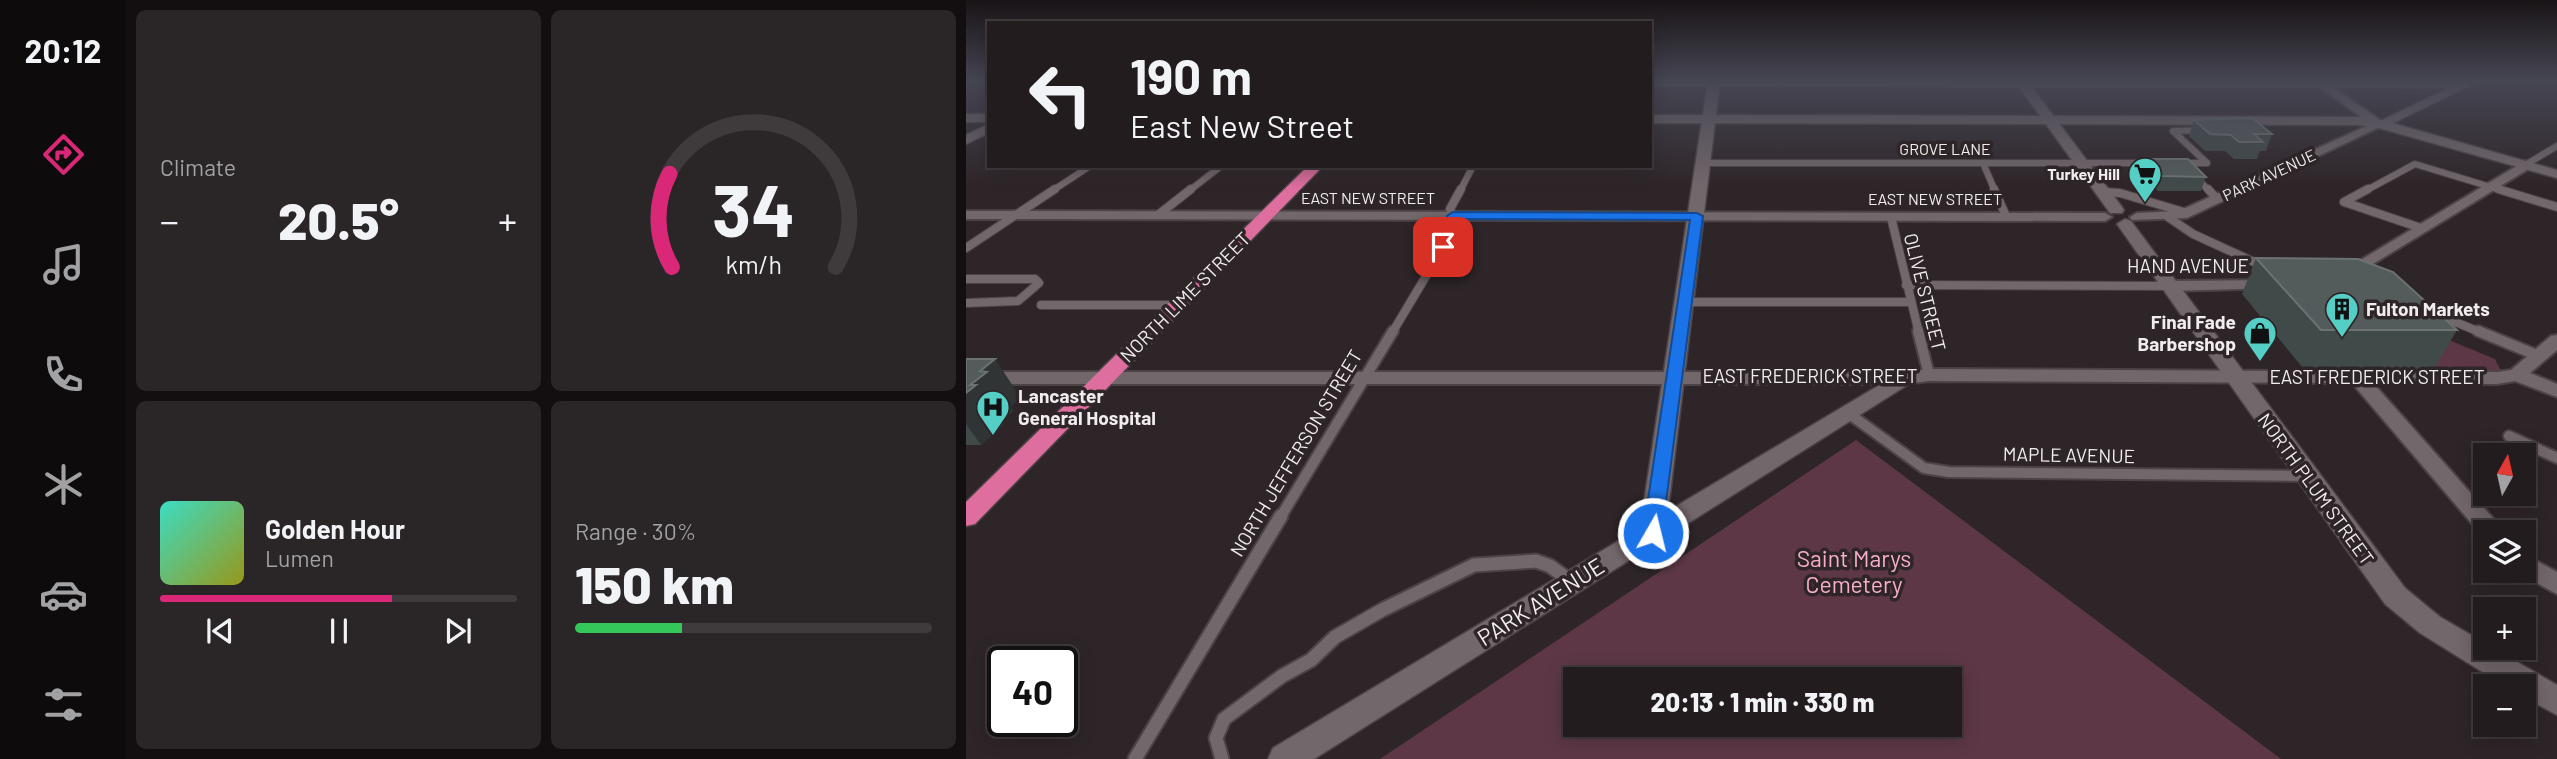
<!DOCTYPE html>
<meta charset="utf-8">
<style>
:root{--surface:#221c1e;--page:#2a2527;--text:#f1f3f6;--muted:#a2a1a4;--line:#3f3a3c;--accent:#db2777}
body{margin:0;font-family:Barlow,sans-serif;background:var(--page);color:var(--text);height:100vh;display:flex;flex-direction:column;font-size:26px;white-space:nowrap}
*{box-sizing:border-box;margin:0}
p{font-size:23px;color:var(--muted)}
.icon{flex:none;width:38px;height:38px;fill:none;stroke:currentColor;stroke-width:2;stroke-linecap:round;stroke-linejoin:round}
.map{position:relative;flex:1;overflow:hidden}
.side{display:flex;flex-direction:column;gap:10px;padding:10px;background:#130f10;width:840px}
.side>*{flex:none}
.top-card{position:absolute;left:21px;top:21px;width:665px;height:147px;border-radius:0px;box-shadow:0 4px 18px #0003,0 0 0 2px var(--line);background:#221c1e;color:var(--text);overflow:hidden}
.needle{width:46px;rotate:8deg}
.fabs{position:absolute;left:1507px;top:443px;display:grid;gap:14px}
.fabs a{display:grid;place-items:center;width:63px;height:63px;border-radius:0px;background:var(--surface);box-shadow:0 4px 18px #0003,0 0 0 2px var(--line);font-size:35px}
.speed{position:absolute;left:21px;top:646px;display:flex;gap:14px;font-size:35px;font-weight:700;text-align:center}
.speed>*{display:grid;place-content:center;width:91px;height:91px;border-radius:50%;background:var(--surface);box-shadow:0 4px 18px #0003,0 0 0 2px var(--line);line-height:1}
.speed .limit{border:4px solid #111;border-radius:10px;background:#fff;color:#111}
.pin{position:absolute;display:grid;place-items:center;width:60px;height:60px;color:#fff;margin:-30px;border-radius:14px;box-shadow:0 4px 10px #0006}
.me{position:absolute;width:77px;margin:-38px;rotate:8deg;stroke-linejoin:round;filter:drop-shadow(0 0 5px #0008)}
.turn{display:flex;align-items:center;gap:24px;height:147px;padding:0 28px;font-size:32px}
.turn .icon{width:91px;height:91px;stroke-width:2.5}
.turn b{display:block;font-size:49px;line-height:60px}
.big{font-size:52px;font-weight:800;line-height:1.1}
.side .widget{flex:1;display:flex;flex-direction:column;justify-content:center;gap:10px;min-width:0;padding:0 24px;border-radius:10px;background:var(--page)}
.side .dial{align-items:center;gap:0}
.dial svg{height:182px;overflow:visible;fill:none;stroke:var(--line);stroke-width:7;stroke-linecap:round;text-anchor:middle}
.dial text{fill:var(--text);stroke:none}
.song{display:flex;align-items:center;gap:21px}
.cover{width:84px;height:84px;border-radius:10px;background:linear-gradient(135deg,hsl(170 70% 55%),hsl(60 70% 35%))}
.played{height:7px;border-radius:4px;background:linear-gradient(90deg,var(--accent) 65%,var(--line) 65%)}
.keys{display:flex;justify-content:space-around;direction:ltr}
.heat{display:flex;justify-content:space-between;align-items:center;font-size:38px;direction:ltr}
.charge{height:10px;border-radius:5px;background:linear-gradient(90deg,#34c759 30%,var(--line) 0)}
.side .tiles{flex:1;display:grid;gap:10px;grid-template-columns:repeat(2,1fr)}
.trip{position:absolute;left:597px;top:667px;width:399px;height:70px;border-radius:0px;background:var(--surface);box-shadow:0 4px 18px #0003,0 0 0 2px var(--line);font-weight:800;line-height:70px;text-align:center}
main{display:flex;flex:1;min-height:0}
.tab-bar{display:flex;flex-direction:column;width:126px;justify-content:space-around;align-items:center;background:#0e0b0c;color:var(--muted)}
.tab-bar .icon{width:49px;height:49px}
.tab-bar .active{color:var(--accent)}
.tab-bar b{font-size:32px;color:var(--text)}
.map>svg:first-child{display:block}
.green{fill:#5d3746;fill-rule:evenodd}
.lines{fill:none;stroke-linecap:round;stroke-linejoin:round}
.service-far3-casing{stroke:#4b4346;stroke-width:8}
.service-far2-casing{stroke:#4b4346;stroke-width:10}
.service-far1-casing{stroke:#4b4346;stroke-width:14}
.service-casing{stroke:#4b4346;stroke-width:17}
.minor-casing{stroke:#4b4346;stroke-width:4}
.tertiary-casing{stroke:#4b4346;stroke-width:3}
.secondary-casing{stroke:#4b4346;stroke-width:3}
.trunk-casing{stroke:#4b4346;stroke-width:3}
.service-far3{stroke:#72676b;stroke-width:6}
.service-far2{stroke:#72676b;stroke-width:8}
.service-far1{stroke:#72676b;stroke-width:10}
.service{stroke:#72676b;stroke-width:13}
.minor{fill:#72676b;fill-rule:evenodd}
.tertiary{fill:#72676b;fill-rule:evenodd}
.secondary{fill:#72676b;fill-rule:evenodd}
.trunk{fill:#de6e9e;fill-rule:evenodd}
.wall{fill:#404a49}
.shaded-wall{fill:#303435}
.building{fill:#535c5b;stroke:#6c7272;stroke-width:2}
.route{fill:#1a73e8;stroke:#114b97;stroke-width:2}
.labels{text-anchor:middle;stroke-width:7;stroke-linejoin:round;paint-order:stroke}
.far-street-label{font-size:16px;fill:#f3ecee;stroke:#2e2528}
.far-poi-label{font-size:16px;font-weight:bold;fill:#f3ecee;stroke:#2e2528;text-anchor:end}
.street-label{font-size:19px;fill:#f3ecee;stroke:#2e2528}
.poi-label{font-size:19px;font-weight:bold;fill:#f3ecee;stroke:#2e2528;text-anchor:start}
.near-park-label{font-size:23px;fill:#fbaecb;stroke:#2e2528}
.near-street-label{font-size:23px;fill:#f3ecee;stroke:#2e2528}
</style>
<main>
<nav class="tab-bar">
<b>20:12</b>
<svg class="icon active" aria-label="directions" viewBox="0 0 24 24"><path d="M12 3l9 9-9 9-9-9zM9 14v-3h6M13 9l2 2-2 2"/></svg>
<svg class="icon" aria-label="music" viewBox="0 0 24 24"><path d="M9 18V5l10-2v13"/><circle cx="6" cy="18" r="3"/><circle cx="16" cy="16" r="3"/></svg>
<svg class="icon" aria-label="phone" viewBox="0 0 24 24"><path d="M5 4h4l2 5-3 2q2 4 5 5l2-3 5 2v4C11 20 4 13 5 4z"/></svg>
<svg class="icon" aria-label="climate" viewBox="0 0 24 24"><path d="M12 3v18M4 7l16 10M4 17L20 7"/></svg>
<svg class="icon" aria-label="car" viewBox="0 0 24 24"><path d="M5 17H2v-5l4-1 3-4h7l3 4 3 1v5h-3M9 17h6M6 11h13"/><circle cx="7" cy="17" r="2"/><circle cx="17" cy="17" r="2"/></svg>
<svg class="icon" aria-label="filters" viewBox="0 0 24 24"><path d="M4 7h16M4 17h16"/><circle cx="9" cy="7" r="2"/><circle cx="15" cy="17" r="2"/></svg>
</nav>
<section class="side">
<div class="tiles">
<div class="widget"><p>Climate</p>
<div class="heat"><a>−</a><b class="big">20.5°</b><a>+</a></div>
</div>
<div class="widget dial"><svg viewBox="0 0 100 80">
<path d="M14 69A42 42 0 1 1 86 69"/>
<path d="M14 69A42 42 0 0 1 13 28" stroke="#db2777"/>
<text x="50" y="56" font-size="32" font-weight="700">34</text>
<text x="50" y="72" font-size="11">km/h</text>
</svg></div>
<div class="widget">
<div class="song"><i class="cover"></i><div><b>Golden Hour</b><p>Lumen</p></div></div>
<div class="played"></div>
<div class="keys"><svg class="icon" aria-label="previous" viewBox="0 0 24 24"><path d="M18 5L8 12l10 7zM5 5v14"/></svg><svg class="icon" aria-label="pause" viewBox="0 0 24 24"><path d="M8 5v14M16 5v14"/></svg><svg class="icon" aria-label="next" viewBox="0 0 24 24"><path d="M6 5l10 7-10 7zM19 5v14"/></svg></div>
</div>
<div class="widget"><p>Range · 30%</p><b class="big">150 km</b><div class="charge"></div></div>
</div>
</section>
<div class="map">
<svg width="1591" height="759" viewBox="0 0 1591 759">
<rect width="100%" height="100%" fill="#2e2528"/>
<g class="green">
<polygon points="1408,309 1529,359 1535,371 1471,372"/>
<path d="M890,440L1315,759H414ZM609,679H984V724H609Z"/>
</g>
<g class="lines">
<defs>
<g id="service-far3">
<polyline points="684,83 1500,85"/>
<polyline points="738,163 1189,163"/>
<polyline points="1017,163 1029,191"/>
<polyline points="1215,163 1241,163 1207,131 1238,130"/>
<polyline points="1559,165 1591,146"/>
<polyline points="1229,176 1243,191"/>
<polyline points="86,191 124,166"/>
<polyline points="223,191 255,166"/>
<polyline points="494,191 507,166"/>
<polyline points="1399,191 1449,164 1538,191"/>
</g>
<g id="service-far2">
<polyline points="1028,189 1040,216"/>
<polyline points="1242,189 1251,199"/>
<polyline points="1402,189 1378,202 1455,228"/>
<polyline points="1532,189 1591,207"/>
<polyline points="1137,192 1154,193 1221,213"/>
<polyline points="192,215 225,189"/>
<polyline points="925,217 953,333"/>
<polyline points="1202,217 1227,234 1301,268"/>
<polyline points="0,248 89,189"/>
<polyline points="0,279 69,279 73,283 52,301 0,303"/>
<polyline points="940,285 1204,286"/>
<polyline points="719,302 944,302"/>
<polyline points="75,305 212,305"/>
<polyline points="1463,311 1516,333"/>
<polyline points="426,333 490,226 484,209 495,189"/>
</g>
<g id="service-far1">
<polyline points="952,331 963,375"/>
<polyline points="1512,331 1573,356"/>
<polyline points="882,413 958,468 983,472 1340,476"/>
<polyline points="1543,436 1591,458"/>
<polyline points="314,518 427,331"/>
</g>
<g id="service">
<polyline points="169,759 315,516"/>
<polyline points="256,759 250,738 258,719 316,676 345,660 369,637 416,610 508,565 570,561 584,566 606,582"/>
</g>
<g id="minor">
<polygon points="1345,81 1357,81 1420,124 1221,218 1166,220 1164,217 1171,213 1213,211 1405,124"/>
<polygon points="1559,161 1564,162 1564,168 1384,278 1372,278 1370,275"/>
<polygon points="0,211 1139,213 1146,217 1139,221 0,219"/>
<polygon points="1305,280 1313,285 1311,288 1204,291 1196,286 1204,281"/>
<polygon points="1591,335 1591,350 1564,373 1591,384 1591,397 1549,381 1531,384 1407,383 1534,526 1538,532 1519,532 1519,539 1386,383 963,381 939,384 0,384 0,372 939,372 963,369 1531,372 1545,370 1585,336"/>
<polygon points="1558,554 1591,572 1591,594 1549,571 1558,570"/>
</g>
<g id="tertiary">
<polygon points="742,81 754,81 702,511 932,374 946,374 949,378 946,382 348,759 302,759 307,748 674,528"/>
<polygon points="1049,81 1061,81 1156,207 1158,210 1156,213 1144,213"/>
<polygon points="1497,81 1513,81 1419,127 1409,127 1408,124"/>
<polygon points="1159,219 1165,221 1439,588 1474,617 1519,643 1519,648 1527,648 1591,685 1591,715 1558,697 1558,686 1539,686 1454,633 1419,604 1151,224"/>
</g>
<g id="secondary">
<rect x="0" y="114" width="23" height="8"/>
<polygon points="684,115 1393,117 1419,121 1591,170 1591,178 1413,128 1393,125 684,123"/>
<polygon points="23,124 23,133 0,144 0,135"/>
</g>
<polygon id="trunk" points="342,166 357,166 9,524 0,526 0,502"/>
</defs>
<use href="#service-far3" class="service-far3-casing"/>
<use href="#service-far2" class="service-far2-casing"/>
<use href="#service-far1" class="service-far1-casing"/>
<use href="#service" class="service-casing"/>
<use href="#minor" class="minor-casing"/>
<use href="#tertiary" class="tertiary-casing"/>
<use href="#secondary" class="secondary-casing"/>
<use href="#trunk" class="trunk-casing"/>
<use href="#service-far3" class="service-far3"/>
<use href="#service-far2" class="service-far2"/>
<use href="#service-far1" class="service-far1"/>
<use href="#service" class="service"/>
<use href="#minor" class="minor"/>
<use href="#tertiary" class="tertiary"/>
<use href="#secondary" class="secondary"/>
<use href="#trunk" class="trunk"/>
</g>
<g class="wall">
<polygon points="1228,120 1306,134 1300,151 1294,151 1291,159 1268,159 1259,151 1239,151 1223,136"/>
<polygon points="1180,159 1240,177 1235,191 1192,191 1176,173"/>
<polygon points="1290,258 1491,330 1468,369 1337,368 1276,294"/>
<polygon points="0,359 55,398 44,407 47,411 35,421 37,425 15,445 0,445"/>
</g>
<polygon class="shaded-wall" points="29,359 55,398 44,407 47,411 35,421 37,425 15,445 0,424 0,393 14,371"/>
<g class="building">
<polygon points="1286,118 1306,134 1288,134 1297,142 1273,142 1265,135 1244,134 1228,120"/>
<polygon points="1180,159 1222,159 1240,177 1196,176"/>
<polygon points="1290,258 1392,259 1427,272 1491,330 1355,330"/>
<polygon points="0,359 29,359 14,371 21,372 4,385 10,385 0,393"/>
</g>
<linearGradient id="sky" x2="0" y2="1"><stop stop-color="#191416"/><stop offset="0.43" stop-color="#464653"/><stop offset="1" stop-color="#464653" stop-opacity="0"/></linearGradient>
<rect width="1591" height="187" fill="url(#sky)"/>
<polygon class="route" points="487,212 731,213 737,216 696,533 693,539 687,541 680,539 677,533 724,220 494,219 496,226 481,250 472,250 470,247 484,226 481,216"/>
<defs>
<symbol id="supermarket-pin" viewBox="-11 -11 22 30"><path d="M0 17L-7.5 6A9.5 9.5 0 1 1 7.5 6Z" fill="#55cec6" stroke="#2e2528"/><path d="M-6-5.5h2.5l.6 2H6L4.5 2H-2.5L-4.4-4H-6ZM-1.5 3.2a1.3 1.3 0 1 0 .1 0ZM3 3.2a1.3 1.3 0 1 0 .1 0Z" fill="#111"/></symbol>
<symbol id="building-pin" viewBox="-11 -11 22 30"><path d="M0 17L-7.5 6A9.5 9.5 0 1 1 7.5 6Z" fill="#55cec6" stroke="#2e2528"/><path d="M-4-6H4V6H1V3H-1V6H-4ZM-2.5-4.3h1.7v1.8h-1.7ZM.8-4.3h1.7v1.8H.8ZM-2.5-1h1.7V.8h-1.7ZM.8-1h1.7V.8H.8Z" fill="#111"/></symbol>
<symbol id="shop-pin" viewBox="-11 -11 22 30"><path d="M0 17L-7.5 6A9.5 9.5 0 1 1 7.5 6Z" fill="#55cec6" stroke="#2e2528"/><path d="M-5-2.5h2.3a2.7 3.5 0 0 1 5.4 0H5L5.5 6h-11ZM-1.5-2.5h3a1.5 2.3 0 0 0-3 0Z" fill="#111"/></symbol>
<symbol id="hospital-pin" viewBox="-11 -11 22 30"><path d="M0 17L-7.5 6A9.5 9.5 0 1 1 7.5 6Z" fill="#55cec6" stroke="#2e2528"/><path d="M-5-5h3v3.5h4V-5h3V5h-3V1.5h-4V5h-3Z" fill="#111"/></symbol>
</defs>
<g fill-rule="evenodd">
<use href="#supermarket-pin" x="1160" y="155" width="38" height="52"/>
<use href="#building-pin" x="1357" y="290" width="38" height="52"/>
<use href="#shop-pin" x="1275" y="314" width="38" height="52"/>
<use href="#hospital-pin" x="8" y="388" width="38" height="52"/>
</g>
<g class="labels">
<g class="far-street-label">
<text x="979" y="155">GROVE LANE</text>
<text transform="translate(1303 175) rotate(-25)" y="6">PARK AVENUE</text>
<text x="402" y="204">EAST NEW STREET</text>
<text x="969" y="205">EAST NEW STREET</text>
</g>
<g class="far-poi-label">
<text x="1154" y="180">Turkey Hill</text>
</g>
<g class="street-label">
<text x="1222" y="273">HAND AVENUE</text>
<text transform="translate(959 292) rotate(76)" y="7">OLIVE STREET</text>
<text transform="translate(219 297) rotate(-45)" y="7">NORTH LIME STREET</text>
<text x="844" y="383">EAST FREDERICK STREET</text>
<text x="1411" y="384">EAST FREDERICK STREET</text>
<text transform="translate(330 453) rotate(-59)" y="7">NORTH JEFFERSON STREET</text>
<text transform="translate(1103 455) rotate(1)" y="7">MAPLE AVENUE</text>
<text transform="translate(1350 489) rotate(54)" y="7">NORTH PLUM STREET</text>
</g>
<g class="poi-label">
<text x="1400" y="316">Fulton Markets</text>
<text x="1270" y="329" text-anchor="end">Final Fade<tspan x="1270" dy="22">Barbershop</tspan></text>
<text x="52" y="403">Lancaster<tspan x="52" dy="22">General Hospital</tspan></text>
</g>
<g class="near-park-label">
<text x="888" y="567">Saint Marys<tspan x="888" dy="26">Cemetery</tspan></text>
</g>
<g class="near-street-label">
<text transform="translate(575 602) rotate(-32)" y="8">PARK AVENUE</text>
</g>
</g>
</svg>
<div class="fabs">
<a><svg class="needle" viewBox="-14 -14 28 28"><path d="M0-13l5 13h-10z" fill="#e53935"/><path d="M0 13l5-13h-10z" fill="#a2a1a4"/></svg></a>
<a><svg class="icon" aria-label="layers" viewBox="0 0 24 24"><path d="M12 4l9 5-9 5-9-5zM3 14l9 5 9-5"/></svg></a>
<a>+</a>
<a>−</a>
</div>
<div class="speed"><div class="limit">40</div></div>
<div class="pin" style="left:477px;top:247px;background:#d93025"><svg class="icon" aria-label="arrive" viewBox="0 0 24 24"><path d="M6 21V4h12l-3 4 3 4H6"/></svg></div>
<svg class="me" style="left:687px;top:533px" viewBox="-20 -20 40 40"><circle r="17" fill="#1a73e8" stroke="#fff" stroke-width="3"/><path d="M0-11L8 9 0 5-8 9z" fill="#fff"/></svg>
<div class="trip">20:13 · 1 min · 330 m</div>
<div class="top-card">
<div class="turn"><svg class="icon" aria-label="left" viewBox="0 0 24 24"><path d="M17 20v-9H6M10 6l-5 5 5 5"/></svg><div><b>190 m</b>East New Street</div></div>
</div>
</div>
</main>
